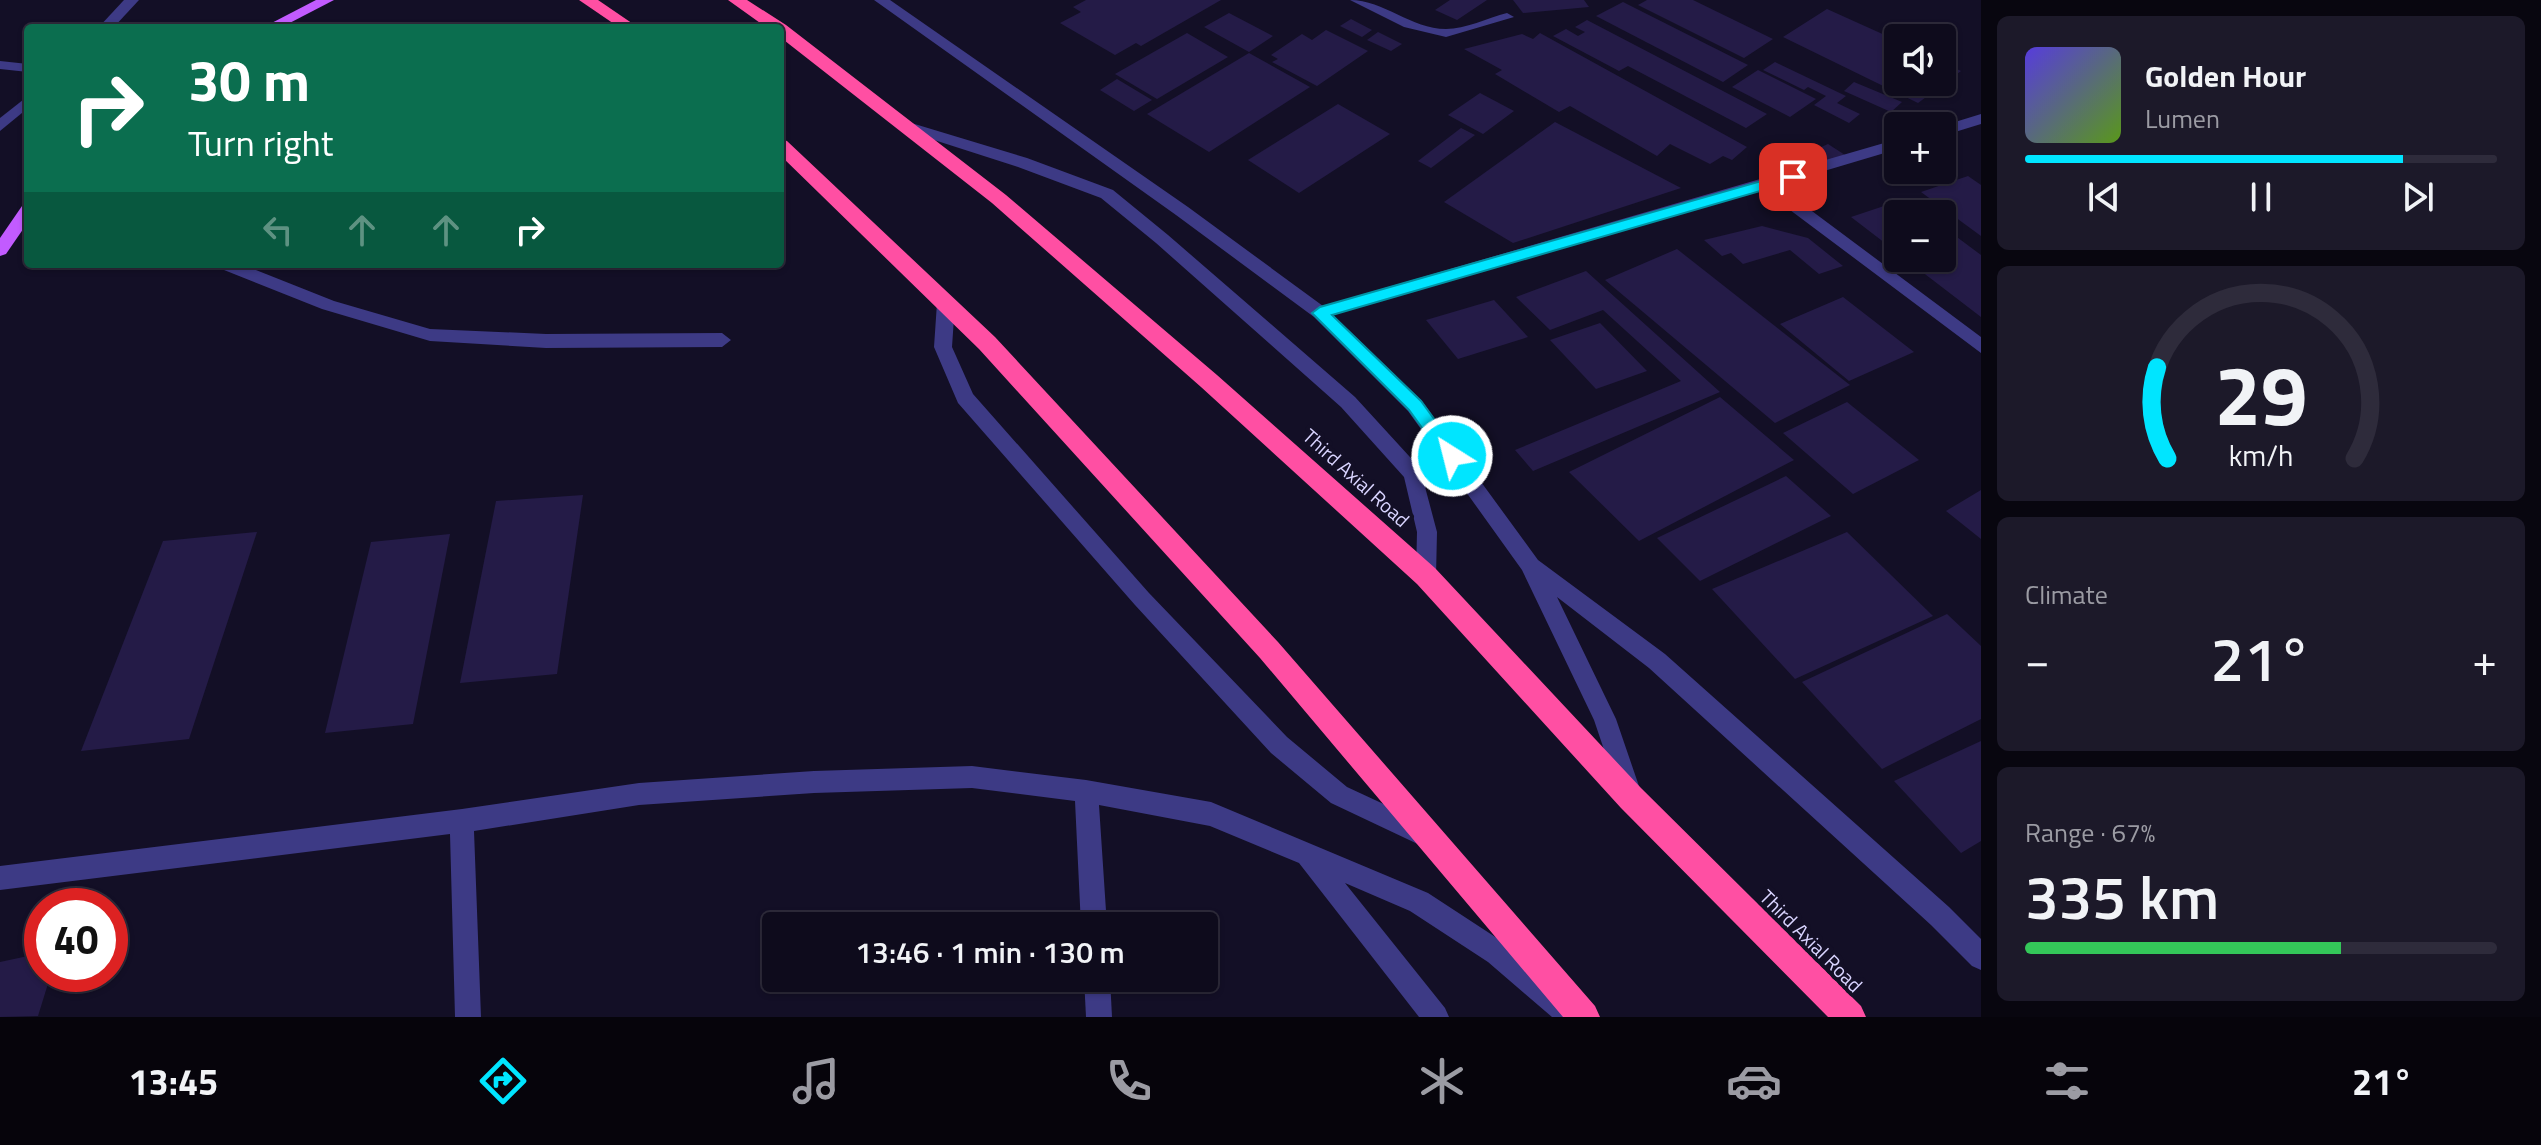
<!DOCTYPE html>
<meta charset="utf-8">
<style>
:root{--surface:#0e0b1c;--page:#1c1929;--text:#f1f3f6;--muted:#9b9ba3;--line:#2e2b3b;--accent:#00e5ff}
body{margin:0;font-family:"Titillium Web",sans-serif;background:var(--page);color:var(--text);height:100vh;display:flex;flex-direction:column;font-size:30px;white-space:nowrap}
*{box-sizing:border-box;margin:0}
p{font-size:26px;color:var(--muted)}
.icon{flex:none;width:44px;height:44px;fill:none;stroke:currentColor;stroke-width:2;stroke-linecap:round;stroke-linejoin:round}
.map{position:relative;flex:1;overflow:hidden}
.details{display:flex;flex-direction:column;gap:16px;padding:16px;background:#08060f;width:560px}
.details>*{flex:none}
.banner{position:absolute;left:24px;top:24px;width:760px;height:244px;border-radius:8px;box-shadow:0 2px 6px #0004,0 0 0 2px var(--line);background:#0b6e4f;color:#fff;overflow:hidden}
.fabs{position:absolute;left:1884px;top:24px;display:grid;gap:16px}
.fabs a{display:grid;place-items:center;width:72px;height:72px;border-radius:8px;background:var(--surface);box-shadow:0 2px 6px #0004,0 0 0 2px var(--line);font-size:40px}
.speed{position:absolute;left:24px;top:888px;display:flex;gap:16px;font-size:40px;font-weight:700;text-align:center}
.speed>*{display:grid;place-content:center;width:104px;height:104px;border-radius:50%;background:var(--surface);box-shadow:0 2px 6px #0004,0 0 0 2px var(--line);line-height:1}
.speed .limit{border:12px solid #d22;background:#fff;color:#111}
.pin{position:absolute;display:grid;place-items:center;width:68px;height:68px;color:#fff;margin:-34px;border-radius:16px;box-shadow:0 4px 12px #0006}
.me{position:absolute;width:88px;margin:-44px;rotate:324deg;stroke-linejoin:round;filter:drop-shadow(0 0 6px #0008)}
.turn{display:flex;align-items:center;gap:28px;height:168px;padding:0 32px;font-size:36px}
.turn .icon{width:104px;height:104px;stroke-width:2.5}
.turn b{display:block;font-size:56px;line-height:68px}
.lanes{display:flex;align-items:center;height:76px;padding:0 32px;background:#0003;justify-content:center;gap:40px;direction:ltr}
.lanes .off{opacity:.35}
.big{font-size:60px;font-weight:600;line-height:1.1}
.details .widget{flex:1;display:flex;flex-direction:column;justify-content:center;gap:12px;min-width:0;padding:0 28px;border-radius:12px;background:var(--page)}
.details .dial{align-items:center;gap:0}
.dial svg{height:208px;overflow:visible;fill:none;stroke:var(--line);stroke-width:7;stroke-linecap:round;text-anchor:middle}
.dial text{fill:var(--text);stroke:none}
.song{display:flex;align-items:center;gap:24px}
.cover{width:96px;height:96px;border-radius:12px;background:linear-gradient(135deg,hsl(250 70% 55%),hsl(90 70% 35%))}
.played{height:8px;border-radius:4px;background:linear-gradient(90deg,var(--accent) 80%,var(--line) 80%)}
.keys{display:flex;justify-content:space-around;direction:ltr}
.heat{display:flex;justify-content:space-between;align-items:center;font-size:44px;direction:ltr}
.charge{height:12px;border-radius:6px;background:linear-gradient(90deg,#34c759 67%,var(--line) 0)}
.trip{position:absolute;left:762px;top:912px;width:456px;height:80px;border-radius:8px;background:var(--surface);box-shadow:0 2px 6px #0004,0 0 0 2px var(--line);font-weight:600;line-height:80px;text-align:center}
.tabs{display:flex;height:128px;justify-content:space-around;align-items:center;background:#06040b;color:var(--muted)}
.tabs .icon{width:56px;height:56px}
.tabs .on{color:var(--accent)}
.tabs b{font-size:36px;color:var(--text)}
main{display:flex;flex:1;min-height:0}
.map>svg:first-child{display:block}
.building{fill:#241b47}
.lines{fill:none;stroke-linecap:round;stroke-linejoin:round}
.minor{fill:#3d3a85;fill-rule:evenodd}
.major{fill:#c25bff;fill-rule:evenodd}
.highway{fill:#ff4fa3;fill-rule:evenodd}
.route{fill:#00e5ff;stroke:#0095a6;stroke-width:2}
.labels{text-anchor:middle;stroke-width:8;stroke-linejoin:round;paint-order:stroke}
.street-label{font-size:20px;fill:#d9d4ff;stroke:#130f26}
</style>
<main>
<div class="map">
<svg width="1981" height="1017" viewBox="0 0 1981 1017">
<rect width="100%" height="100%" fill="#130f26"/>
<g class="building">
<polygon points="1086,0 1221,0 1141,46 1136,43 1115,55 1060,23 1081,12 1073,7"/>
<polygon points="1450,0 1487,0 1457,20 1435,10"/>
<polygon points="1513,0 1584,0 1589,7 1523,13"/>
<polygon points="1647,0 1693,0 1773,39 1744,58 1638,5"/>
<polygon points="1623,2 1748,65 1723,82 1596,16"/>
<polygon points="1827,9 1898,41 1898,82 1942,82 1942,62 1961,71 1918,103 1783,37"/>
<polygon points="1229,13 1273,36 1249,52 1204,27"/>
<polygon points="1351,19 1372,30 1362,37 1340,26"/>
<polygon points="1587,20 1767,114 1746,128 1628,66 1619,71 1553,36 1566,29 1578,36 1585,32 1575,27"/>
<polygon points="1326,30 1368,51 1317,86 1272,62 1278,59 1271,55 1302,34 1312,40"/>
<polygon points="1378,32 1402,44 1391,51 1367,40"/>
<polygon points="1187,33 1228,57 1157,99 1115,74"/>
<polygon points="1540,33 1747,147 1732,160 1723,156 1710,164 1670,144 1657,156 1570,106 1559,112 1495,74 1502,70 1464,49 1522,34 1533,39"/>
<polygon points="1249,53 1310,87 1209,152 1147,114"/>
<polygon points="1775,62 1846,96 1837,103 1860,114 1849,123 1814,105 1826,96 1808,87 1804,90 1763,70"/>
<polygon points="1758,70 1816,99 1790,117 1732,87"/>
<polygon points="1117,79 1152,100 1134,111 1100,90"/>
<polygon points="1854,82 1902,102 1891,112 1844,91"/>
<polygon points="1480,93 1514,111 1483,134 1448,115"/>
<polygon points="1338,104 1390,134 1299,193 1248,160"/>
<polygon points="1555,122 1681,188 1513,243 1444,202"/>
<polygon points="1461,128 1475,135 1431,168 1418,161"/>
<polygon points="1828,144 1845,155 1818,167 1801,156"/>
<polygon points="1968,176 1981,185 1981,236 1921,192"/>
<polygon points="1905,199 1926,214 1898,214 1898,253 1851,217"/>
<polygon points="1762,226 1808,238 1843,266 1819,274 1790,250 1743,264 1731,253 1722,256 1704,240"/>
<polygon points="1942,226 1981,255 1981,317 1904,258 1942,258"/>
<polygon points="1677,249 1850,385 1775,423 1605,280"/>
<polygon points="1586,271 1720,392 1533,471 1515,450 1681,381 1603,310 1550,330 1516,297"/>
<polygon points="1843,297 1914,352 1849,381 1780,324"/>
<polygon points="1494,300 1528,337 1458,359 1426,320"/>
<polygon points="1600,323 1647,371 1596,389 1550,340"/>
<polygon points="1720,397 1794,460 1639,541 1569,472"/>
<polygon points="1847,402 1919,460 1853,494 1783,433"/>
<polygon points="1786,476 1831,516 1700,581 1657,538"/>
<polygon points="1981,490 1981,539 1946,511"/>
<polygon points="583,495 557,674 460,683 496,501"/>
<polygon points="257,532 189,739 81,751 163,541"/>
<polygon points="1847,532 1933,616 1795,679 1712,589"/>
<polygon points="450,534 413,724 325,733 371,542"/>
<polygon points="1947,614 1981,646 1981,719 1882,769 1802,682"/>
<polygon points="1981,741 1981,841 1961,853 1894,781"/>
<polygon points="42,953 42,974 51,974 38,1016 0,1017 0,962"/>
</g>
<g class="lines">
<g class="minor">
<polygon points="124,0 139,0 113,28 98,28"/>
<polygon points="874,0 890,0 1188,207 1323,306 1898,139 1898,149 1777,185 1981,337 1981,353 1762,189 1333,315 1422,401 1538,560 1665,654 1949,907 1981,939 1981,970 1972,966 1931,925 1649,668 1557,597 1616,719 1641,792 1637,800 1629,803 1621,800 1594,720 1522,570 1408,411 1314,317 1176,215"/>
<path d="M1350,0C1384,0 1411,29 1446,29C1465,29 1488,18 1507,13L1514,17L1446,37L1404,27Z"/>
<polygon points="0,61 28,64 28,72 0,69"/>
<polygon points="28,96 28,108 0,131 0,118"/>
<polygon points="1981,114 1981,124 1942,136 1942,126"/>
<polygon points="908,122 1027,158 1113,190 1168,235 1355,397 1420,468 1437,532 1436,576 1433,582 1426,585 1419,582 1416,576 1417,532 1404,477 1341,407 1156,243 1101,198 1015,166 903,130 903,124"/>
<polygon points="217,264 241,264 334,301 430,329 546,334 722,333 731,340 722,347 546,348 430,341 322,309 219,268"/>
<polygon points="946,297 955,303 952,347 973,394 1149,593 1287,737 1347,787 1433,827 1436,835 1433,843 1424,847 1331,803 1271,753 1135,605 958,403 934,347 937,303"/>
<polygon points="972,766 1086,780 1211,802 1428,893 1506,944 1581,1008 1585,1017 1552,1017 1488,962 1410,911 1345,883 1445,1008 1449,1017 1419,1017 1299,863 1210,826 1099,805 1107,926 1081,926 1075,801 972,788 814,793 639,805 474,831 481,1017 455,1017 450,834 0,890 0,866 462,809 639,783 814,771"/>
<polygon points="1084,978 1110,978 1112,1017 1086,1017"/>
</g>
<g class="major">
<polygon points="316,0 334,0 280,28 262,28"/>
<polygon points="28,205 28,222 6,254 0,256 0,238 22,206"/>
</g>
<g class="highway">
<polygon points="579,0 598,0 639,28 620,28"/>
<polygon points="728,0 747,0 786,25 1006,195 1217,375 1435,568 1641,788 1861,1006 1866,1017 1828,1017 1621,808 1417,584 1201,387 992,203 780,37 780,28 767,28"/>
<polygon points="780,139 787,141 995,337 1278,642 1595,1006 1600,1017 1563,1017 1260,658 979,349 780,155"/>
</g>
</g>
<polygon class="route" points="1793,172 1801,177 1798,180 1332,315 1421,401 1461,456 1452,463 1446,461 1409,410 1312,313 1320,307"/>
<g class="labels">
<g class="street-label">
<text transform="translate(1356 478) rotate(42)" y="7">Third Axial Road</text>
<text transform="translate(1811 941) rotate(45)" y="7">Third Axial Road</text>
</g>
</g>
</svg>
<div class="fabs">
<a><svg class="icon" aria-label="sound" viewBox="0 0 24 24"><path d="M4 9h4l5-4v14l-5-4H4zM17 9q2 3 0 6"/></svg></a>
<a>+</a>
<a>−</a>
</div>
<div class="speed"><div class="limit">40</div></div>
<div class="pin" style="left:1793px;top:177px;background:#d93025"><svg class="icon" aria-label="arrive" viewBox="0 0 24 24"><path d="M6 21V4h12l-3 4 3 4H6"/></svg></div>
<svg class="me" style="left:1452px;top:456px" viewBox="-20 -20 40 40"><circle r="17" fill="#00e5ff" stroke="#fff" stroke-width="3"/><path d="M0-11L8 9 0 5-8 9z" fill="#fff"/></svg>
<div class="trip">13:46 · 1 min · 130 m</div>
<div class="banner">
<div class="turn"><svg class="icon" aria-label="right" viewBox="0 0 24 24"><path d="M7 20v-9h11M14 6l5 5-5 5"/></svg><div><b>30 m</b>Turn right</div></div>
<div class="lanes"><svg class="icon off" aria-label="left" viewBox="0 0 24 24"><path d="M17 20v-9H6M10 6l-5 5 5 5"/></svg><svg class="icon off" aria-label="ahead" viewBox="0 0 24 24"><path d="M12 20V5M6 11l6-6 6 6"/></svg><svg class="icon off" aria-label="ahead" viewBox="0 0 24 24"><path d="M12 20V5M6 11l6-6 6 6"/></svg><svg class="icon" aria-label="right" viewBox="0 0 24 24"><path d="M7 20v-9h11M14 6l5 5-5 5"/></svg></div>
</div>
</div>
<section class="details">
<div class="widget">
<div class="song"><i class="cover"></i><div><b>Golden Hour</b><p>Lumen</p></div></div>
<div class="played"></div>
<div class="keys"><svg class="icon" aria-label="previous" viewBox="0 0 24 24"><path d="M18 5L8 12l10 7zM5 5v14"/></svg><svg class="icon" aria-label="pause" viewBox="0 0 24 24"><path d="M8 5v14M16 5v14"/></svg><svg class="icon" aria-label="next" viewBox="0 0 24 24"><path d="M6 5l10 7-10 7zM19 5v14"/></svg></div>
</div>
<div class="widget dial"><svg viewBox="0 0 100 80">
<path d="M14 69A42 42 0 1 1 86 69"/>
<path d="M14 69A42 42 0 0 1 10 34" stroke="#00e5ff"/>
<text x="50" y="56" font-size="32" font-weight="700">29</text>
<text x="50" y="72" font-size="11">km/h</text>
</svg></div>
<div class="widget"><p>Climate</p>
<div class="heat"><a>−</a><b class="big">21°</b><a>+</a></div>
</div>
<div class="widget"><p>Range · 67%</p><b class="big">335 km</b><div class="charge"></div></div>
</section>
</main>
<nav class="tabs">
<b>13:45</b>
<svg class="icon on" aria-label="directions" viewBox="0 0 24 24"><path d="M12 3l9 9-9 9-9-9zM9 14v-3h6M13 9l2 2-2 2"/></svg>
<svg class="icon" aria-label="music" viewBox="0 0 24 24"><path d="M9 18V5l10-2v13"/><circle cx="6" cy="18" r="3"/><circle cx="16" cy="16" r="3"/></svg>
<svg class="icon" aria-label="phone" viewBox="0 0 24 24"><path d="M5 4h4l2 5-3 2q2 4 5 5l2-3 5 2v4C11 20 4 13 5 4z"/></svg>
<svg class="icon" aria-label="climate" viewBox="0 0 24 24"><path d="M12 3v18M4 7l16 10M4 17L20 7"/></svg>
<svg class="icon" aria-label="car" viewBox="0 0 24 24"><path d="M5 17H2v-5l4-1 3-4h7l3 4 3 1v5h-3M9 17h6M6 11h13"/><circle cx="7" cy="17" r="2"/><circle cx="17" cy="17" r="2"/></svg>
<svg class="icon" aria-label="filters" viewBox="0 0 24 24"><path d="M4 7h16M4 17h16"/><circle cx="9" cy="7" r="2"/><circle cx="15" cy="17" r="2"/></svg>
<b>21°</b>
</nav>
